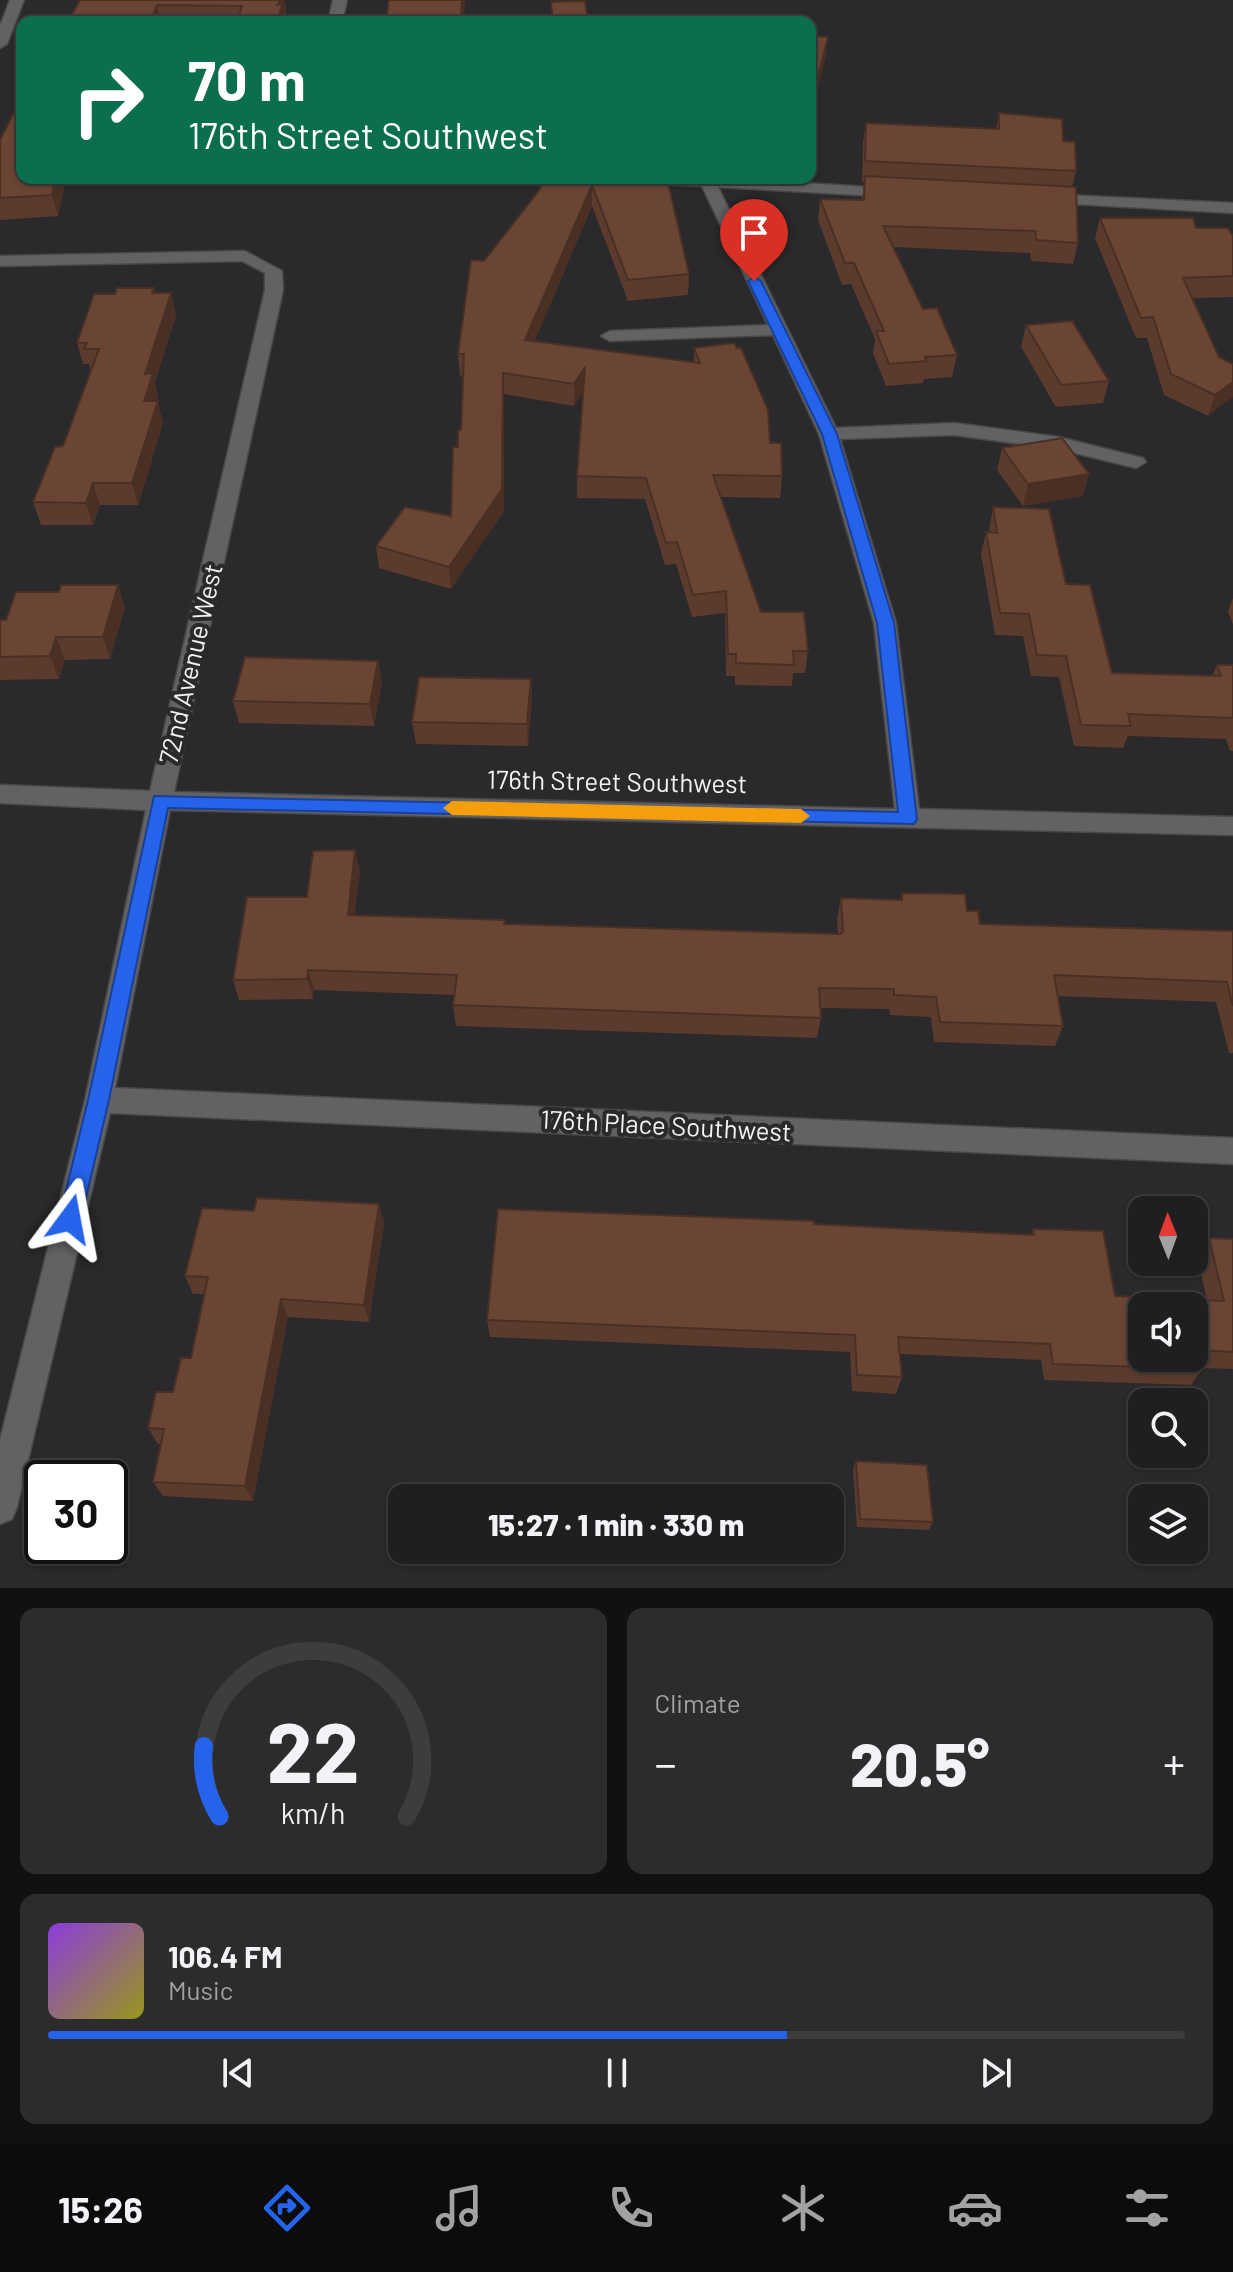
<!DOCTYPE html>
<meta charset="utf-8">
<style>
:root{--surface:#201f20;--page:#2d2c2d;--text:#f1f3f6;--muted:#a2a2a5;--line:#3d3d3e;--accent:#2563eb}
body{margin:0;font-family:Barlow,sans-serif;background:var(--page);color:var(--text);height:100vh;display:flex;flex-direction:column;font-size:30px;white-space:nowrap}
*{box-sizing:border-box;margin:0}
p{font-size:26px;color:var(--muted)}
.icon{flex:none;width:44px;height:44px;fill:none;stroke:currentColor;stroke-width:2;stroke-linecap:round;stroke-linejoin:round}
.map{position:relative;height:1588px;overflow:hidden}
.drawer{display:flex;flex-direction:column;gap:20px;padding:20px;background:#121112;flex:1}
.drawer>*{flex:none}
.banner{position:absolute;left:16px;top:16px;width:800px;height:168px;border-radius:16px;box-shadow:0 2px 6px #0004,0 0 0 2px var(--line);background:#0b6e4f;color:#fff;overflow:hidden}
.needle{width:52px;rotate:359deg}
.fabs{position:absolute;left:1128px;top:1196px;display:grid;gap:16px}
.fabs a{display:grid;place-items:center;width:80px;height:80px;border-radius:16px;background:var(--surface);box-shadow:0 2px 6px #0004,0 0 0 2px var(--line);font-size:40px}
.speed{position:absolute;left:24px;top:1460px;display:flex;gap:16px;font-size:40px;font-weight:700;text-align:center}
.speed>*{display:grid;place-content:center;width:104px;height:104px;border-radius:50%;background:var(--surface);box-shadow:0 2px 6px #0004,0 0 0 2px var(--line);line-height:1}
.speed .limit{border:4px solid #111;border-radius:12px;background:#fff;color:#111}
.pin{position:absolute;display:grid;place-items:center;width:68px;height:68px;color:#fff;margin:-82px -34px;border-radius:50% 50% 50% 0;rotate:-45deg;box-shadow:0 0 8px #0007}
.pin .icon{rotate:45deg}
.me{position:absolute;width:88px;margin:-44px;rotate:13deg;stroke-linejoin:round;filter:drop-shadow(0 0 6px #0008)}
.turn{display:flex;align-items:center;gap:28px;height:168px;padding:0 40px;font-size:36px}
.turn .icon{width:104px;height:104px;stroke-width:2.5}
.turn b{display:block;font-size:56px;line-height:68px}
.big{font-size:60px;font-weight:800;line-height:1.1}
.drawer .tile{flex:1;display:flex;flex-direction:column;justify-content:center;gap:12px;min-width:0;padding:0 28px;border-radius:16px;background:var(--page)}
.drawer .dial{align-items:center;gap:0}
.dial svg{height:208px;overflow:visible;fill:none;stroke:var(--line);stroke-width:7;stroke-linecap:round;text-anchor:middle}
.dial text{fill:var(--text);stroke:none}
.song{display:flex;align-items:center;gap:24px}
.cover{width:96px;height:96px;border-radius:12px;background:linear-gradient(135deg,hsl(270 70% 55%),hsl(60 70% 35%))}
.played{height:8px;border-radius:4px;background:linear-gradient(90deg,var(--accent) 65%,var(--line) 65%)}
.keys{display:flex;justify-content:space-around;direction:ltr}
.heat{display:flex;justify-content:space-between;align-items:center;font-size:44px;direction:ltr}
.drawer .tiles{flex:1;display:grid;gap:20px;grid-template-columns:1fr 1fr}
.tile:last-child{grid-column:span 2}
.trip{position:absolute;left:388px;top:1484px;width:456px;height:80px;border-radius:16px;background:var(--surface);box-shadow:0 2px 6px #0004,0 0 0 2px var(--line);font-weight:800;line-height:80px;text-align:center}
.menu{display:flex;height:128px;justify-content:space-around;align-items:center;background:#0d0c0d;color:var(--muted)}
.menu .icon{width:56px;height:56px}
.menu .on{color:var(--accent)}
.menu b{font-size:36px;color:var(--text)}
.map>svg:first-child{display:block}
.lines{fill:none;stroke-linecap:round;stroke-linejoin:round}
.street-casing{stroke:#48484a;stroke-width:3}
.street{fill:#626264;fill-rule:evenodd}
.wall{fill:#5b3b2d}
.shaded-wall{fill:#4a3024}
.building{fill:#6a4534;stroke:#4a3024;stroke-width:2;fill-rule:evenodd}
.route{fill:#2563eb;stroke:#184099;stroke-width:2}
.slow{fill:#f59e0b}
.labels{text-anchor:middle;stroke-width:8;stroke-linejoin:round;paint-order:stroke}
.street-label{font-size:26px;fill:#f2f2f4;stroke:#2a292b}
</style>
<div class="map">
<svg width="1233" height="1588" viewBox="0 0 1233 1588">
<rect width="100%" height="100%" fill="#2a292b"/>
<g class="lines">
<defs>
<g id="street">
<polygon points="10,0 24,0 7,44 0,48 0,26"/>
<polygon points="333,0 347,0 342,22 328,22"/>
<polygon points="625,178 722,178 901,189 903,192 895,197 718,187 836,428 954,423 1058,437 1143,458 1146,462 1136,468 1058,449 954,435 840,439 896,623 919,809 1233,817 1233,835 170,810 115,1088 1233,1138 1233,1164 110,1113 17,1507 12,1519 0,1524 0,1440 85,1100 146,810 0,803 0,785 150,791 265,290 265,273 242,261 0,266 0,256 245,251 282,271 283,290 174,792 895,809 874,623 819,434 773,335 610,341 601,336 610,331 768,325 702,186 633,183"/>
<polygon points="1044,194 1233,203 1233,213 1038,202 1038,196"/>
</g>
</defs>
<use href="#street" class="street-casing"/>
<use href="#street" class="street"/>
</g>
<g class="wall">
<polygon points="80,0 285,0 286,20 285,22 68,22"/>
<polygon points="999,113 1063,141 1076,171 1072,187 1078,243 1073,264 1031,261 1030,253 894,247 923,309 957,355 952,377 924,379 923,383 886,386 873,353 875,339 851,284 842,285 818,220 820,199 862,200 864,182 862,182 863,143 866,123 996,129"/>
<polygon points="0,140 22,178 66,178 58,216 0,220"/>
<polygon points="542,178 592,178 591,182 689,274 688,295 628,301 592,206 534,342 694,362 694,348 770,443 782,476 780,498 721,497 761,612 808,651 805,673 793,673 792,686 735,685 735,676 726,676 725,613 692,617 676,564 665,565 645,499 577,498 577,476 583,392 574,406 504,394 504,511 451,589 379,568 376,546 451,516 458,447 461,430 463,376 460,376 458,354 484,261 540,189"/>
<polygon points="1100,218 1196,228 1233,236 1233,297 1192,298 1219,357 1233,364 1208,416 1164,395 1147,338 1136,338 1095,238"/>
<polygon points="154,288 155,293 171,293 176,315 155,382 158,395 157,401 163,423 138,505 100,505 93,525 41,525 33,502 63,446 91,371 89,364 83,364 77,343 115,294"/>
<polygon points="1026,325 1109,381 1103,403 1056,407 1021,347"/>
<polygon points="1002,448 1083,496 1023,506 997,470"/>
<polygon points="993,507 1066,584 1112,673 1212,676 1217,665 1233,665 1233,751 1230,751 1226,739 1128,736 1123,748 1074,746 1059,677 1031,676 1023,636 995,635 981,554 986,532 989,532"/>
<polygon points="118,585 125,607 110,659 65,660 59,679 0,680 0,620 6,620 59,592"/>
<polygon points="1233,598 1233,625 1228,611"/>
<polygon points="378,661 382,683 374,726 239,723 233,701"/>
<polygon points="531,679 532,701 528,746 416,744 412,722"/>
<polygon points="360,871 354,915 505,924 838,934 837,919 841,898 900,900 902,893 967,911 980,924 1233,931 1233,1053 1229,1053 1216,1002 1057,996 1063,1026 1055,1046 934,1042 931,1017 890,1015 889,1009 821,1008 821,1018 817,1038 456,1026 453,1005 455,995 314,990 313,999 239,1000 233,980 307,897"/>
<polygon points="379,1204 384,1223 369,1322 288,1317 253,1501 163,1496 153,1482 161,1444 158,1444 148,1428 173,1392 191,1358 204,1294 193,1294 185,1276 254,1211"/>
<polygon points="814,1224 1031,1235 1033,1229 1115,1296 1207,1300 1197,1256 1209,1238 1233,1239 1233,1369 1203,1368 1191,1385 1044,1380 1041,1360 900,1354 902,1377 896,1394 852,1391 850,1352 490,1337 487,1320"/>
<polygon points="856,1461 933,1522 929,1530 857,1527 853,1469"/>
</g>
<g class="shaded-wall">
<polygon points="280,0 285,0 286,10 285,14 285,22 277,22 277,6"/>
<polygon points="462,0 465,0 464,22 461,22"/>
<polygon points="157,5 160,22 150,22"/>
<polygon points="828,37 826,56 810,121 810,109"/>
<polygon points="55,178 66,178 58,216 52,195"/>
<polygon points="588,178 592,178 590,191 592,185 592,206 526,362 525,340"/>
<polygon points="171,293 176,315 155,382 158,395 150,423 144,401 145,374"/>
<polygon points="585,367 586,389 574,406 574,384"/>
<polygon points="503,373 504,394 504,511 451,589 449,567"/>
<polygon points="1233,382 1233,397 1208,416 1215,395"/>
<polygon points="158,401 163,423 138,505 132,483"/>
<polygon points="1089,474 1083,496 1023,506 1028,484"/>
<polygon points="93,483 100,505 93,525 86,503"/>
<polygon points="118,585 125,607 110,659 103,637"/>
<polygon points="56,637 65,660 59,679 50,656"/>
<polygon points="378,661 382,683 374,726 370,704"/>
<polygon points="531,679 532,701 528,746 527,724"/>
<polygon points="355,850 360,871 352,936 348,915"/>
<polygon points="308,970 314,990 313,999 307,979"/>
<polygon points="379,1204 384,1223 369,1322 364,1305"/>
<polygon points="281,1299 288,1317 253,1501 245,1486"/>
</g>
<g class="building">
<polygon points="80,0 280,0 277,6 283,1 277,22 237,22 242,6 157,5 150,22 68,22"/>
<polygon points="389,0 462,0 461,22 386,22"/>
<polygon points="585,1 588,20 591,20 591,22 553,22 551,2"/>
<polygon points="810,36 828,37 810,109"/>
<polygon points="22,97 22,178 55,178 52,195 0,198 0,140"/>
<polygon points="999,113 1062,119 1063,141 1075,142 1076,171 865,161 866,123 999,129"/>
<polygon points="865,176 1076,187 1078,243 1036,240 1035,231 883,226 923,309 937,308 957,355 925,357 927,361 889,364 876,331 884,331 854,263 845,263 820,199 864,200"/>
<polygon points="542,178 588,178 587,183 668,182 689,274 628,280 592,185 525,340 700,363 694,348 734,343 737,348 741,348 768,410 770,443 781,443 782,476 713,475 761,612 804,612 808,651 793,651 794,665 736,663 736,654 728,654 726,591 693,595 677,542 666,543 646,478 577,476 585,367 574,384 503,373 502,489 449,567 376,546 405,507 451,516 453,447 458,447 458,430 461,430 464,354 458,354 471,260 484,261 540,189"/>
<polygon points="1100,218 1193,218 1196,228 1228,228 1233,236 1233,276 1183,278 1219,357 1233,364 1233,382 1215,395 1171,374 1153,317 1141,318"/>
<polygon points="117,288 154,288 152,293 171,293 145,374 153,373 144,401 158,401 132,483 93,483 86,503 33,502 55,447 63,446 99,349 84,349 87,343 77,343 94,294 115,294"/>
<polygon points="1072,321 1109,381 1061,385 1026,325"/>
<polygon points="1062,438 1089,474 1028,484 1002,448"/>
<polygon points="993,507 1049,509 1066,584 1090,585 1112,673 1221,676 1217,665 1233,665 1233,718 1128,714 1131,726 1081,725 1066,656 1037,655 1029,614 1000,613 986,532 997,533"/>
<polygon points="61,585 118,585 103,637 56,637 50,656 0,657 0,620 6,620 16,592 59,592"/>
<polygon points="245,657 378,661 370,704 233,701"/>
<polygon points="419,677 531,679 527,724 412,722"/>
<polygon points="355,850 348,915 505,920 504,924 840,934 843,932 841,898 902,900 902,893 965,894 967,911 978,911 980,924 1233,931 1233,1006 1227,982 1054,975 1063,1026 940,1022 936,997 894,995 894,989 819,988 821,1018 453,1005 457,975 308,970 307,979 233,980 247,897 307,897 313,851"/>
<polygon points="257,1198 379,1204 364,1305 281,1299 245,1486 153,1482 164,1429 148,1428 156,1392 173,1392 181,1358 191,1358 208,1277 185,1276 202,1208 254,1211"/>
<path d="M498,1209L814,1221V1224L1034,1235L1033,1229L1103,1231L1115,1296L1224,1301L1209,1238L1233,1239V1352L1199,1350L1203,1369L1053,1364L1050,1344L898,1337L902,1377L857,1375L855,1335L487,1320ZM1142,1306H1194V1358H1142Z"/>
<polygon points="856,1461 927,1465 933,1522 860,1519"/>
</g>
<polygon class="route" points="754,277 761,281 837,434 894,623 917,819 914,824 168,808 109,1100 81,1219 78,1227 70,1230 62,1227 59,1219 88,1100 154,796 898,812 877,623 822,434 748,281"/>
<polygon class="slow" points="452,801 801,809 810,816 801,823 452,815 443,808"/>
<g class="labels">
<g class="street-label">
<text transform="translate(191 664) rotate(-77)" y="9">72nd Avenue West</text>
<text transform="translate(617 782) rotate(1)" y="9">176th Street Southwest</text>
<text transform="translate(666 1126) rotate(3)" y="9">176th Place Southwest</text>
</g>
</g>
</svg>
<div class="fabs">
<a><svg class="needle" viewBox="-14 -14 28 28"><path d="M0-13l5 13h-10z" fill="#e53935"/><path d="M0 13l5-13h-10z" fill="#a2a2a5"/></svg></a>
<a><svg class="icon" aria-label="sound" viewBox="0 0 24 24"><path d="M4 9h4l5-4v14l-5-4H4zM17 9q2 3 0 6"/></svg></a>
<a><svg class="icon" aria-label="search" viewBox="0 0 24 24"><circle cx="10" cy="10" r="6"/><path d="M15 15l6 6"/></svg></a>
<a><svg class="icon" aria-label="layers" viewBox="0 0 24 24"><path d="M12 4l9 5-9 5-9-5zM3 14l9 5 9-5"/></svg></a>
</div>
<div class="speed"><div class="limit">30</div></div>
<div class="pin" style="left:754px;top:281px;background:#d93025"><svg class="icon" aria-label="arrive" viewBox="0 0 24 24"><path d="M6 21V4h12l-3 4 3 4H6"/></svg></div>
<svg class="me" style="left:70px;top:1219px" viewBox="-20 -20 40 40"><path d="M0-17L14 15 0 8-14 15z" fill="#2563eb" stroke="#fff" stroke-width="4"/></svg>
<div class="trip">15:27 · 1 min · 330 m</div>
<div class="banner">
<div class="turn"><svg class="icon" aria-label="right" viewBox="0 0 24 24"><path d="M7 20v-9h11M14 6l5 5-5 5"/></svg><div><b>70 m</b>176th Street Southwest</div></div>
</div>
</div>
<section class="drawer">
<div class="tiles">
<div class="tile dial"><svg viewBox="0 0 100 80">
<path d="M14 69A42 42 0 1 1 86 69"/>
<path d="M14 69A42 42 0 0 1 8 42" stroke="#2563eb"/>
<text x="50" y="56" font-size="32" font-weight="700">22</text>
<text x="50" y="72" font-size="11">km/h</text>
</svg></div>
<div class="tile"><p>Climate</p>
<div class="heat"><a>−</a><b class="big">20.5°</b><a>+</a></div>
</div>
<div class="tile">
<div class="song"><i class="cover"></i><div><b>106.4 FM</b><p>Music</p></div></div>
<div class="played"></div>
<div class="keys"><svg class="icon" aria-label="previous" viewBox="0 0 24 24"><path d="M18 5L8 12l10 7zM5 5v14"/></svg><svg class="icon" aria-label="pause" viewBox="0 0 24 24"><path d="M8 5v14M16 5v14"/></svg><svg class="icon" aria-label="next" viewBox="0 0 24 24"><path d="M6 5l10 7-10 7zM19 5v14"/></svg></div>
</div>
</div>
</section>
<nav class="menu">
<b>15:26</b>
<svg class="icon on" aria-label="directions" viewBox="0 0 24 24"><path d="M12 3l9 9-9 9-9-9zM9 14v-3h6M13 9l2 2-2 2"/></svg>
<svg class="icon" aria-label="music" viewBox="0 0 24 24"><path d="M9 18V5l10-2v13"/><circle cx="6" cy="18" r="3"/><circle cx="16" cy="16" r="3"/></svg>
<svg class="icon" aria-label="phone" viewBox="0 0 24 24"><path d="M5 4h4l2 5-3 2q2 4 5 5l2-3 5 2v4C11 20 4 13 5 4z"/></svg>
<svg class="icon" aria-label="climate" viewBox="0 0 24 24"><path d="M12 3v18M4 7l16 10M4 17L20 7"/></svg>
<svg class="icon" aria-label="car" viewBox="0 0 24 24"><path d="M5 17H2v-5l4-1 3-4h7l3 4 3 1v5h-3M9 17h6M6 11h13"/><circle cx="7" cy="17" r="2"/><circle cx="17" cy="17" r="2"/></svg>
<svg class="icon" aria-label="filters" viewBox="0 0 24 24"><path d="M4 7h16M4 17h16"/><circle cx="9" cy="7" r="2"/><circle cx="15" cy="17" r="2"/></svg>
</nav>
